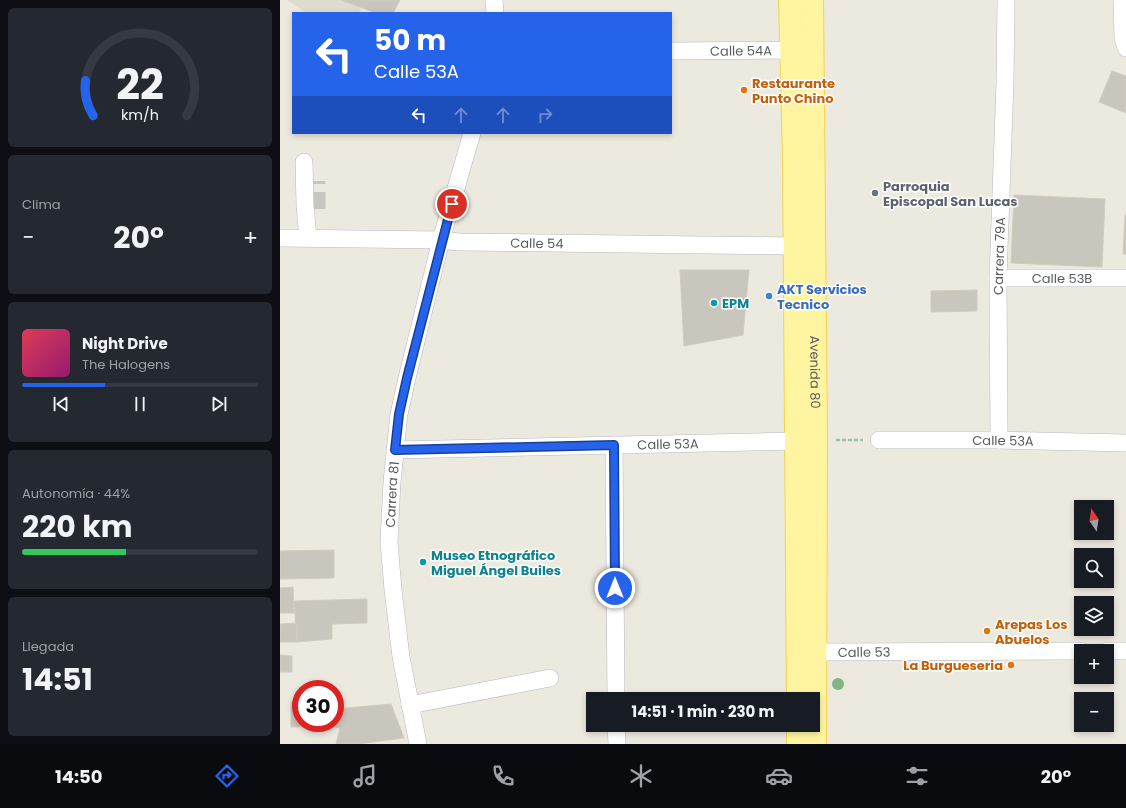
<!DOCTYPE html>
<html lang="es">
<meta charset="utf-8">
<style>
:root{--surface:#171b24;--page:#242831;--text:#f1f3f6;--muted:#9ea1a6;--line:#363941;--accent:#2563eb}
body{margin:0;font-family:Poppins,sans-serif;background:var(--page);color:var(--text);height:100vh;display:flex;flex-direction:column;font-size:15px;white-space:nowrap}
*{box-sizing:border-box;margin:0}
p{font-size:13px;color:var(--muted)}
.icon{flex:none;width:22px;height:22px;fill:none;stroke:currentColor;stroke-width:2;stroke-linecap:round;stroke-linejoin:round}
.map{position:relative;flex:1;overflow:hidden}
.details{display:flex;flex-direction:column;gap:8px;padding:8px;background:#0d0f14;width:280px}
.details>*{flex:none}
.banner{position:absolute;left:12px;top:12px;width:380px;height:122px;border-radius:0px;box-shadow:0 2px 6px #0003;background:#2563eb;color:#fff;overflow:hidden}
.needle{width:26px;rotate:347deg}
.fabs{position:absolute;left:794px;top:500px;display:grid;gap:8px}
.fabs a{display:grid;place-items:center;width:40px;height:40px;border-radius:0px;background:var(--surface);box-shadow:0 2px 6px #0003;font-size:20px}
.speed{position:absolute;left:12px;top:680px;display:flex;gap:8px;font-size:20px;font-weight:700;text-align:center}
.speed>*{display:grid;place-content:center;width:52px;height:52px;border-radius:50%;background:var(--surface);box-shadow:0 2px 6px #0003;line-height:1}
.speed .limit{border:6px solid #d22;background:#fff;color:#111}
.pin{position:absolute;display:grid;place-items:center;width:34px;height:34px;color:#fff;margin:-17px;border:2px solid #fff;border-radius:50%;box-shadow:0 1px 4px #0007}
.me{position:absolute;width:44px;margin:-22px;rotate:0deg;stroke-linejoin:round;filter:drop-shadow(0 0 3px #0008)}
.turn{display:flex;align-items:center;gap:14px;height:84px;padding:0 16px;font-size:18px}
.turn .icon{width:52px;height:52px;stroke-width:2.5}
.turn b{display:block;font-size:28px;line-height:34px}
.lanes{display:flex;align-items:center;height:38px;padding:0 16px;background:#0003;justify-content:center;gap:20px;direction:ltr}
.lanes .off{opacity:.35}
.big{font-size:30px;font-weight:700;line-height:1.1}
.details .widget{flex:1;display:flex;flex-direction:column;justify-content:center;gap:6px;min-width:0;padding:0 14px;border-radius:6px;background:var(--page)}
.details .dial{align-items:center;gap:0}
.dial svg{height:104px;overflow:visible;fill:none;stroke:var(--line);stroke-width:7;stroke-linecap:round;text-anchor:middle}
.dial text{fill:var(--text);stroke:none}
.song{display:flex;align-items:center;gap:12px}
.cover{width:48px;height:48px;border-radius:6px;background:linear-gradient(135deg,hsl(350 70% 55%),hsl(320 70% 35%))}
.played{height:4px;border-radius:2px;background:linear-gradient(90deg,var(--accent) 35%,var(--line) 35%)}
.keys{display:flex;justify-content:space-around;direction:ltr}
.heat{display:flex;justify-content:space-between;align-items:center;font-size:22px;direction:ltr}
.charge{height:6px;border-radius:3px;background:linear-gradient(90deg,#34c759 44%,var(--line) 0)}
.trip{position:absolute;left:306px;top:692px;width:234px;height:40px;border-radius:0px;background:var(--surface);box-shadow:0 2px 6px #0003;font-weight:700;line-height:40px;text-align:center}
.tab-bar{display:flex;height:64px;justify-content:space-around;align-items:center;background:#090b0e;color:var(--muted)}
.tab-bar .icon{width:28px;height:28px}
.tab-bar .current{color:var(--accent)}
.tab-bar b{font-size:18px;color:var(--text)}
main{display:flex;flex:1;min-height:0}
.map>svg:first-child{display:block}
.education{fill:#dedccf}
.building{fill:#c9c6be;stroke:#d1ccbd}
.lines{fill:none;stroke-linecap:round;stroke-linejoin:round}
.minor-tunnel{stroke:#c7c6c0;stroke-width:17;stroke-dasharray:17 8;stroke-linecap:butt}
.minor-casing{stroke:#b7b9bf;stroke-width:18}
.major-casing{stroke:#f7d14c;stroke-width:24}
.path{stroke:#92c6a4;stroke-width:2.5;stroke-dasharray:4 2;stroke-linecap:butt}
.minor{stroke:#fff;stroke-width:17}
.major{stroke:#fff5a1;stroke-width:22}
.tree{fill:#85b484}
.route-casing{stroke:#184099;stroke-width:10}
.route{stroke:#2563eb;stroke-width:7}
.food-dot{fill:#e8710a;stroke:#fff;stroke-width:1.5}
.worship-dot{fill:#6b7280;stroke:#fff;stroke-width:1.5}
.shop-dot{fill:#3f7fe0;stroke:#fff;stroke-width:1.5}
.culture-dot{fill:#0f9aa8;stroke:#fff;stroke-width:1.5}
.labels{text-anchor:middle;stroke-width:3;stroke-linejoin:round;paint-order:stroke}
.street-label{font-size:13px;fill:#585b61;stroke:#fff}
.food-label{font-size:13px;font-weight:bold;fill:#c56008;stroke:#fff;text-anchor:start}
.worship-label{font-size:13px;font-weight:bold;fill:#5b616d;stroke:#fff;text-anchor:start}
.shop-label{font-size:13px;font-weight:bold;fill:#366cbe;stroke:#fff;text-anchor:start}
.culture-label{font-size:13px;font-weight:bold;fill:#0d838f;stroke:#fff;text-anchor:start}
</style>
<main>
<section class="details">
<div class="widget dial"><svg viewBox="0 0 100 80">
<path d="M14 69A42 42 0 1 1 86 69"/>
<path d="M14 69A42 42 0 0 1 8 42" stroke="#2563eb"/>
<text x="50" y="56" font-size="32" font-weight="700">22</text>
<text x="50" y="72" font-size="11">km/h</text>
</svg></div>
<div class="widget"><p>Clima</p>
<div class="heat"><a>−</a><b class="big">20°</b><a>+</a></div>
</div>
<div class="widget">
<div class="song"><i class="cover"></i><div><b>Night Drive</b><p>The Halogens</p></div></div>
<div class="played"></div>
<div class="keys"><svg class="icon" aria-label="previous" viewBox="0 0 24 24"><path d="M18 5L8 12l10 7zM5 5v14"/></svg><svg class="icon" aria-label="pause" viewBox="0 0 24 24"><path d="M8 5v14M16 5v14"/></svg><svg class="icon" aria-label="next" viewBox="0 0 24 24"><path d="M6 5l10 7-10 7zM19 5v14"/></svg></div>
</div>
<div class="widget"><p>Autonomía · 44%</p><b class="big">220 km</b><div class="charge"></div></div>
<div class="widget"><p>Llegada</p><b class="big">14:51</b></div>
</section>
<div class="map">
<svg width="846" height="744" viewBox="0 0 846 744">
<rect width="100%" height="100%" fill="#eceadf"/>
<polygon class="education" points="7,0 87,0 78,13 27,13"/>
<g class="building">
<polygon points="61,0 120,0 113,13 96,13"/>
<polygon points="832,71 846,76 846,113 819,102"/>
<polygon points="734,195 825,199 822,267 731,263"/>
<polygon points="845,215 846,215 846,254 843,254"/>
<polygon points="400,270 469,270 463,335 404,346"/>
<polygon points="697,290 697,311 651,312 651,291"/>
<polygon points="54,550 54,578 0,579 0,551"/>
<polygon points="13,587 14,613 0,613 0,588"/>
<polygon points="87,599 87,623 52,624 52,639 17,642 14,601"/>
<polygon points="16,623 17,642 0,642 0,624"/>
<polygon points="0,655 12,656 12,672 0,672"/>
<polygon points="11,702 21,702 21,723 47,723 47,726 11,727"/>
<polygon points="111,704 124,738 78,744 56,744 60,728 47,726 47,723 55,723 55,709"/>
</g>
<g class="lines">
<polyline class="minor-tunnel" points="37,209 37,181"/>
<defs>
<g id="minor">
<polyline points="214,0 215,13"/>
<polyline points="842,0 843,38 846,48"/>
<path id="s1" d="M391,51L523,50"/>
<polyline points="24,162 25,205 28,238"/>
<path id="s2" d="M0,238L161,240L179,242L514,246"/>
<path id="s3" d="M718,278H846"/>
<path id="s4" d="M599,440H719L846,443"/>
<path id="s5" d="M719,440L718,278L725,82L726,0"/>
<polyline points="334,445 336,699"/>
<path id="s6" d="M115,450L516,441"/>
<polyline points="827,651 846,651"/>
<path id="s7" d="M536,652L801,651"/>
<polyline points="130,705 270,678"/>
<polyline points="336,725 337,744"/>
<path id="s8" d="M138,744L121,657L113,590L109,542L112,482L119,414L127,378L161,240L192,133"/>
</g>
<g id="major">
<polyline points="510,0 514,159 518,699"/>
<path id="s9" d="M532,0L536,440L535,744"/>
<polyline points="518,725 518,744"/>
</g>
</defs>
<use href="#minor" class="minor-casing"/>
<use href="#major" class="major-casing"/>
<polyline class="path" points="556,440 583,440"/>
<use href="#minor" class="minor"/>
<use href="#major" class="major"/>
</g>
<circle class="tree" cx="558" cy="684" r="6"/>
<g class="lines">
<defs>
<polyline id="route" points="172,204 127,378 119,414 115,450 334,445 335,588"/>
</defs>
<use href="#route" class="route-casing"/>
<use href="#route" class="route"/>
</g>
<g class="food-dot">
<circle cx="464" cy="90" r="4"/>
<circle cx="707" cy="631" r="4"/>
<circle cx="731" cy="665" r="4"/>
</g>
<circle class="worship-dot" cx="595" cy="193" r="4"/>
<circle class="shop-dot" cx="489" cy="296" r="4"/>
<g class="culture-dot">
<circle cx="434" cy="303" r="4"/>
<circle cx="143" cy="562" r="4"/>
</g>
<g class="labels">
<g class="street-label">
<text dy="5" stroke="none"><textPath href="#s1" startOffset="70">Calle 54A</textPath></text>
<text dy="5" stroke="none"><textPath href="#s2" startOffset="257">Calle 54</textPath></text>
<text dy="5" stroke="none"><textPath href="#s5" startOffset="184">Carrera 79A</textPath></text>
<text dy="5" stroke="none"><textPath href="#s3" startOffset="64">Calle 53B</textPath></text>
<text dy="5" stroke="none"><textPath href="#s9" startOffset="372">Avenida 80</textPath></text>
<text dy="5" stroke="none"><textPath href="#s4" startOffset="124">Calle 53A</textPath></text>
<text dy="5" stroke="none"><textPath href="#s6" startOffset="273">Calle 53A</textPath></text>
<text dy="5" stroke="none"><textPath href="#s8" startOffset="252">Carrera 81</textPath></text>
<text dy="5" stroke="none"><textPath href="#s7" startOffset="48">Calle 53</textPath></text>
</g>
<g class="food-label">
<text x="472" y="88">Restaurante<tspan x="472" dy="15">Punto Chino</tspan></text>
<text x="715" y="629">Arepas Los<tspan x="715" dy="15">Abuelos</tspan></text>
<text x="723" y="670" text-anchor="end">La Burgueseria</text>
</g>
<g class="worship-label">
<text x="603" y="191">Parroquia<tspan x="603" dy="15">Episcopal San Lucas</tspan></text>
</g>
<g class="shop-label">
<text x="497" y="294">AKT Servicios<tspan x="497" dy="15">Tecnico</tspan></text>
</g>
<g class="culture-label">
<text x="442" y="308">EPM</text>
<text x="151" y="560">Museo Etnográfico<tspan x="151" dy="15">Miguel Ángel Builes</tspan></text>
</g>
</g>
</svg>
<div class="fabs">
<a><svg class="needle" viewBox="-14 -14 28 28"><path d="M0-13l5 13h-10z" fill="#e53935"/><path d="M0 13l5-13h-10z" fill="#9ea1a6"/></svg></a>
<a><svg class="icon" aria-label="search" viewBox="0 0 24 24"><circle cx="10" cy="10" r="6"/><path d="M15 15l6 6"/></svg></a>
<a><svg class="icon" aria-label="layers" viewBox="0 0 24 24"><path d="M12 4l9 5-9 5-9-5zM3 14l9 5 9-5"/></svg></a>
<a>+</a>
<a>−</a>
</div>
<div class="speed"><div class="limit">30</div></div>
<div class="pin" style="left:172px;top:204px;background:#d93025"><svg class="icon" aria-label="arrive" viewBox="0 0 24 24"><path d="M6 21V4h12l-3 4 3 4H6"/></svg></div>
<svg class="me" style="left:335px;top:588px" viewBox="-20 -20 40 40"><circle r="17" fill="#2563eb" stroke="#fff" stroke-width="3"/><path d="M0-11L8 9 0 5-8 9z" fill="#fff"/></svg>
<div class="trip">14:51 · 1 min · 230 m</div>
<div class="banner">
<div class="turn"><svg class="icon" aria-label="left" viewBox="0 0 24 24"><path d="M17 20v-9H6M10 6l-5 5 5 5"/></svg><div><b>50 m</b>Calle 53A</div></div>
<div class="lanes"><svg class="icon" aria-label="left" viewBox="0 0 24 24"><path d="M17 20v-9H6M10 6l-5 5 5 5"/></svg><svg class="icon off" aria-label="ahead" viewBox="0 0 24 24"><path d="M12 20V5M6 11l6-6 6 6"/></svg><svg class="icon off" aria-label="ahead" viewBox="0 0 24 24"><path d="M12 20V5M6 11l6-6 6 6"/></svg><svg class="icon off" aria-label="right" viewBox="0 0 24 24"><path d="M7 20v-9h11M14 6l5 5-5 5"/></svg></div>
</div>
</div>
</main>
<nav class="tab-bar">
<b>14:50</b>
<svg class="icon current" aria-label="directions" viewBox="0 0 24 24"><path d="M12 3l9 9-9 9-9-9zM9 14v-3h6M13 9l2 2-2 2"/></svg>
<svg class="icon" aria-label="music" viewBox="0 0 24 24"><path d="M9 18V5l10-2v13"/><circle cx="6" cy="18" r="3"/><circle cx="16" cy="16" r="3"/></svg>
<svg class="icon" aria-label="phone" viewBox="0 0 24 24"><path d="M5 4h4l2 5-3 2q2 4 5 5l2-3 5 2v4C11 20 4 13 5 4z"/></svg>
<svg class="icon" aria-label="climate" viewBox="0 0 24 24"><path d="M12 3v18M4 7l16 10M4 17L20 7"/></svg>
<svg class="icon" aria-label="car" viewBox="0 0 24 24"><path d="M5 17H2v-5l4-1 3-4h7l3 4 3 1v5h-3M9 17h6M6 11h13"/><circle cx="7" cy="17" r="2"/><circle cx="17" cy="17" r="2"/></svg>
<svg class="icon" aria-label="filters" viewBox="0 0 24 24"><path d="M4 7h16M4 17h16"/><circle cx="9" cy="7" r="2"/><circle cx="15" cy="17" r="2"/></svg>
<b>20°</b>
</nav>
